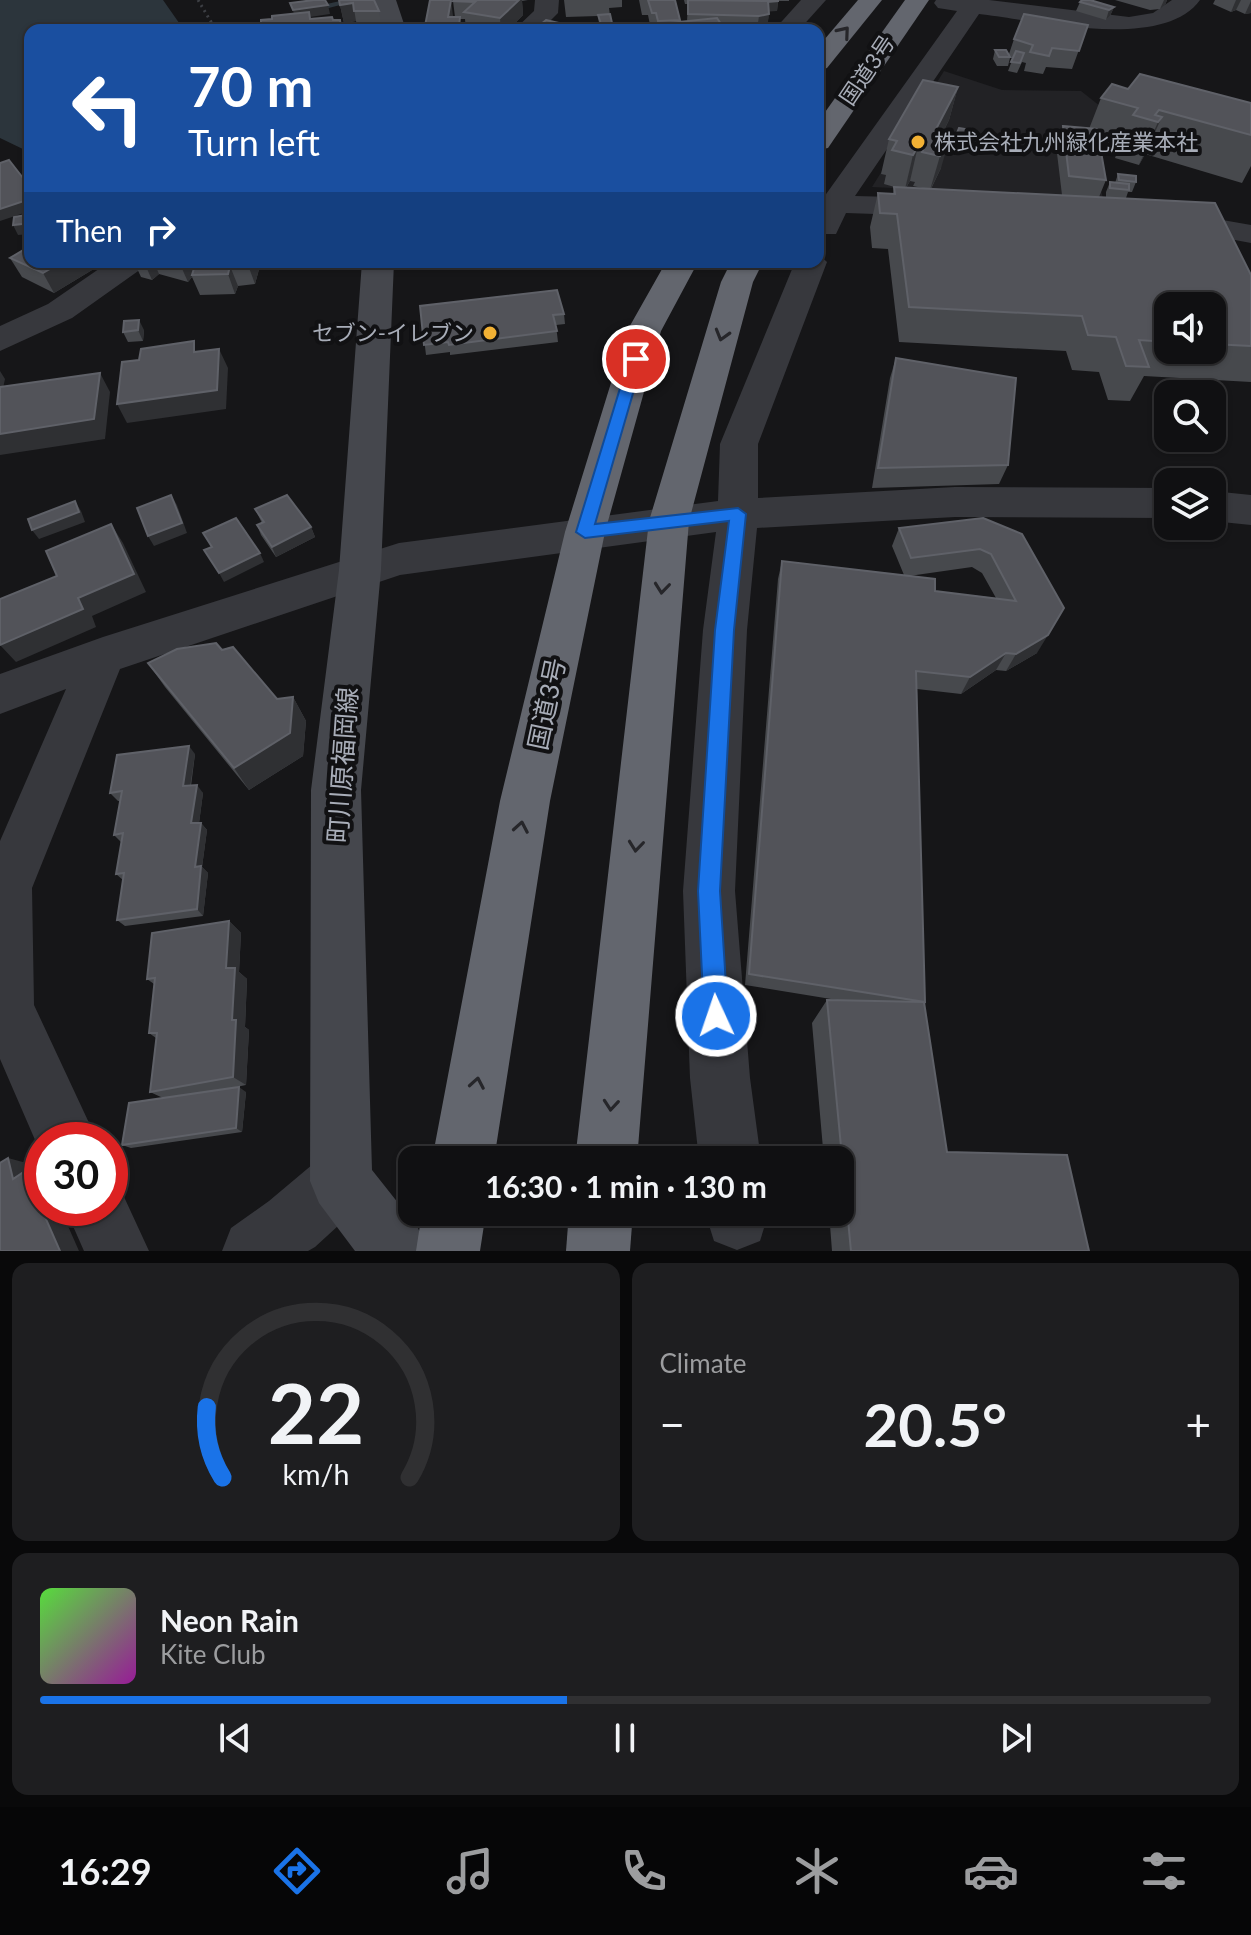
<!DOCTYPE html>
<meta charset="utf-8">
<style>
:root{--surface:#101012;--page:#1e1e20;--text:#f1f3f6;--muted:#9c9d9f;--line:#303032;--accent:#1a73e8}
body{margin:0;font-family:Lato,"Noto Sans JP",sans-serif;background:var(--page);color:var(--text);height:100vh;display:flex;flex-direction:column;font-size:30px;white-space:nowrap}
*{box-sizing:border-box;margin:0}
p{font-size:26px;color:var(--muted)}
.icon{flex:none;width:44px;height:44px;fill:none;stroke:currentColor;stroke-width:2;stroke-linecap:round;stroke-linejoin:round}
.map{position:relative;height:1251px;overflow:hidden}
.panel{display:flex;flex-direction:column;gap:12px;padding:12px;background:#09090a;flex:1}
.panel>*{flex:none}
.banner{position:absolute;left:24px;top:24px;width:800px;height:244px;border-radius:16px;box-shadow:0 2px 6px #0004,0 0 0 2px var(--line);background:#1a4fa0;color:#fff;overflow:hidden}
.controls{position:absolute;left:1154px;top:292px;display:grid;gap:16px}
.controls a{display:grid;place-items:center;width:72px;height:72px;border-radius:16px;background:var(--surface);box-shadow:0 2px 6px #0004,0 0 0 2px var(--line);font-size:40px}
.speed{position:absolute;left:24px;top:1122px;display:flex;gap:16px;font-size:40px;font-weight:700;text-align:center}
.speed>*{display:grid;place-content:center;width:104px;height:104px;border-radius:50%;background:var(--surface);box-shadow:0 2px 6px #0004,0 0 0 2px var(--line);line-height:1}
.speed .limit{border:12px solid #d22;background:#fff;color:#111}
.pin{position:absolute;display:grid;place-items:center;width:68px;height:68px;color:#fff;margin:-34px;border:4px solid #fff;border-radius:50%;box-shadow:0 2px 8px #0007}
.me{position:absolute;width:88px;margin:-44px;rotate:357deg;stroke-linejoin:round;filter:drop-shadow(0 0 6px #0008)}
.turn{display:flex;align-items:center;gap:28px;height:168px;padding:0 32px;font-size:36px}
.turn .icon{width:104px;height:104px;stroke-width:2.5}
.turn b{display:block;font-size:56px;line-height:68px}
.then{display:flex;align-items:center;height:76px;padding:0 32px;background:#0003;gap:16px;font-size:30px}
.big{font-size:60px;font-weight:700;line-height:1.1}
.panel .card{flex:1;display:flex;flex-direction:column;justify-content:center;gap:12px;min-width:0;padding:0 28px;border-radius:16px;background:var(--page)}
.panel .dial{align-items:center;gap:0}
.dial svg{height:208px;overflow:visible;fill:none;stroke:var(--line);stroke-width:7;stroke-linecap:round;text-anchor:middle}
.dial text{fill:var(--text);stroke:none}
.song{display:flex;align-items:center;gap:24px}
.cover{width:96px;height:96px;border-radius:12px;background:linear-gradient(135deg,hsl(110 70% 55%),hsl(300 70% 35%))}
.played{height:8px;border-radius:4px;background:linear-gradient(90deg,var(--accent) 45%,var(--line) 45%)}
.keys{display:flex;justify-content:space-around;direction:ltr}
.heat{display:flex;justify-content:space-between;align-items:center;font-size:44px;direction:ltr}
.panel .tiles{flex:1;display:grid;gap:12px;grid-template-columns:1fr 1fr}
.card:last-child{grid-column:span 2}
.trip{position:absolute;left:398px;top:1146px;width:456px;height:80px;border-radius:16px;background:var(--surface);box-shadow:0 2px 6px #0004,0 0 0 2px var(--line);font-weight:700;line-height:80px;text-align:center}
.tabs{display:flex;height:128px;justify-content:space-around;align-items:center;background:#060607;color:var(--muted)}
.tabs .icon{width:56px;height:56px}
.tabs .on{color:var(--accent)}
.tabs b{font-size:36px;color:var(--text)}
.map>svg:first-child{display:block}
.built{fill:#222225}
.water{fill:#2c353c}
.lines{fill:none;stroke-linecap:round;stroke-linejoin:round}
.stream{fill:#2c353c;fill-rule:evenodd}
.path{stroke:#3d3f44;stroke-width:3;stroke-dasharray:2 4;stroke-linecap:butt}
.street{fill:#37383d;fill-rule:evenodd}
.secondary{fill:#45474d;fill-rule:evenodd}
.highway{fill:#63666e;fill-rule:evenodd}
.wall{fill:#47494d;fill-rule:evenodd}
.shaded-wall{fill:#2f3033}
.building{fill:#525359;stroke:#5f6168;stroke-width:2}
.oneway{stroke:#26262a}
.route{fill:#1a73e8;stroke:#114b97;stroke-width:2}
.poi-dot{fill:#f2b134;stroke:#111113;stroke-width:3}
.labels{text-anchor:middle;stroke-width:8;stroke-linejoin:round;paint-order:stroke}
.far-street-label{font-size:22px;fill:#a8adb8;stroke:#111113}
.far-poi-label{font-size:22px;fill:#a8adb8;stroke:#111113;text-anchor:start}
.street-label{font-size:26px;fill:#a8adb8;stroke:#111113}
</style>
<div class="map">
<svg width="1251" height="1251" viewBox="0 0 1251 1251">
<rect width="100%" height="100%" fill="#161618"/>
<polygon class="built" points="944,71 1002,90 1081,91 1105,110 1086,133 1103,198 872,187"/>
<polygon class="water" points="0,0 163,0 184,30 30,30 30,151 27,151 0,138"/>
<g class="lines">
<polygon class="stream" points="345,0 360,0 305,14 289,30 280,30 299,10"/>
<polyline class="path" points="198,0 216,30"/>
<g class="street">
<polygon points="535,0 559,0 558,13 541,30 514,30 534,11"/>
<polygon points="801,0 826,0 799,30 774,30"/>
<path d="M936,0H989L1129,17L1153,13L1172,0H1200C1163,52 1035,20 979,14L855,196L934,198L945,201L949,207L945,213L934,216L846,213L836,234H818L819,204L957,11L938,8L934,3Z"/>
<polygon points="1171,211 1251,225 1251,243 1160,226 1156,220 1160,214"/>
<polygon points="818,254 827,262 758,444 758,498 955,487 1168,488 1168,518 955,517 757,528 747,630 735,891 750,1078 761,1160 699,1160 690,1078 683,891 703,630 716,532 400,575 120,669 32,888 34,1005 97,1140 42,1140 42,1156 0,1059 0,841 66,689 0,714 0,674 103,637 399,543 718,501 720,444 795,262 818,262"/>
<polygon points="109,262 146,262 141,269 72,318 0,351 0,326 48,304"/>
<polygon points="1212,491 1251,495 1251,525 1212,521"/>
<polygon points="341,1150 363,1159 372,1181 363,1203 315,1247 308,1251 222,1251 231,1228 269,1201 319,1159"/>
<polygon points="110,1182 119,1186 149,1251 84,1251 65,1208 110,1208"/>
<polygon points="705,1212 769,1212 760,1241 737,1250 714,1241"/>
</g>
<g class="secondary">
<polygon points="372,0 396,0 406,30 382,30"/>
<polygon points="362,262 394,262 381,570 361,790 372,1170 418,1228 427,1251 355,1251 319,1203 310,1181 311,790 339,570"/>
</g>
<g class="highway">
<polygon points="858,0 882,0 827,68 818,71 818,47"/>
<polygon points="905,0 929,0 828,148 818,150 818,122"/>
<polygon points="666,262 698,262 661,331 605,532 550,801 494,1160 432,1160 500,801 565,532 627,331"/>
<polygon points="731,262 763,262 753,282 689,521 637,1160 575,1160 649,521 721,282"/>
<polygon points="422,1212 486,1212 480,1251 416,1251"/>
<polygon points="569,1212 633,1212 630,1251 566,1251"/>
</g>
</g>
<g class="wall">
<polygon points="454,0 528,0 522,1 523,15 508,30 466,30 465,19 460,19 461,30 425,30 425,26 455,17 453,1"/>
<polygon points="564,0 622,0 622,7 609,8 612,30 600,30 598,16 566,17"/>
<polygon points="639,0 675,0 680,21 687,21 688,4 685,4 684,0 789,0 789,1 778,1 777,11 769,11 767,30 651,30 648,15 642,15"/>
<polygon points="1115,0 1167,0 1165,5 1160,9 1150,10"/>
<polygon points="1215,0 1251,0 1251,13 1245,14 1236,10 1231,12 1213,4"/>
<polygon points="1080,2 1114,7 1110,16 1106,20 1076,11"/>
<polygon points="340,5 379,11 382,29 358,29 356,21 344,23"/>
<polygon points="540,25 563,30 541,30"/>
<polygon points="1088,25 1072,69 1046,67 1043,74 1024,71 1026,63 1022,62 1017,73 1008,71 1013,58 1010,58 1008,66 997,66 993,59 995,50 1009,54 1014,39"/>
<path d="M958,87L949,120L943,132L941,168L931,189L1062,195L1056,145L1063,126L1089,129L1101,98L1128,89L1251,103V166L1242,183L1145,154L1139,165L1115,158L1118,150L1100,145L1106,180L1099,197H1106V192L1110,182L1115,183L1118,174L1136,182L1132,192H1128L1126,198L1251,275V382L1144,376L1130,401L1108,400L1099,372L1072,370L1066,351L899,342L888,249L872,248L870,227L878,193L893,194L894,187L898,188L884,184L886,175L881,174L889,139ZM910,181L915,182L913,186L927,189L906,188ZM1168,306H1212V350H1168Z"/>
<polygon points="959,128 971,130 967,145 954,143"/>
<polygon points="10,258 97,267 54,293 22,277"/>
<polygon points="134,262 261,262 255,284 238,286 235,294 200,295 192,277 188,282 159,274 152,280 141,277"/>
<polygon points="420,306 564,314 565,324 556,325 558,342 450,355 450,352 426,355"/>
<polygon points="144,330 143,341 128,342 123,332"/>
<polygon points="896,358 1008,465 999,484 872,488 890,378"/>
<polygon points="255,509 311,527 315,537 276,557 261,535 257,525 262,523"/>
<path d="M983,518L1037,653L1006,671L996,670L961,694L917,689L924,1002L947,1152L1089,1251H832L829,1212H840V1160H824L812,1023L827,1000H837L745,985L778,579L782,561L904,575L892,546L899,528ZM972,567L982,573L996,598L935,591L909,576Z"/>
<polygon points="222,650 277,699 293,697 306,721 303,756 249,790 165,687 148,663"/>
<polygon points="195,754 191,786 203,793 199,823 201,823 207,830 202,867 208,873 203,916 125,926 117,920 123,880 116,874 121,842 114,835 120,801 118,801 110,793"/>
<polygon points="229,921 241,933 239,972 247,979 245,1027 249,1030 246,1085 221,1090 246,1092 242,1132 131,1148 122,1145 163,1098 150,1092 156,1038 149,1033 154,984 147,979"/>
</g>
<g class="shaded-wall">
<polygon points="451,0 453,16 448,17"/>
<polygon points="518,0 522,0 523,15 508,30 501,30 500,18"/>
<polygon points="1164,0 1167,0 1165,5 1160,9"/>
<polygon points="1236,0 1241,0 1236,10 1231,12"/>
<polygon points="778,1 777,11 762,12 763,3"/>
<polygon points="1251,1 1251,13 1245,14"/>
<polygon points="353,3 356,21 344,23 340,5"/>
<polygon points="328,5 330,14 310,17 314,30 295,20 293,10"/>
<polygon points="1114,7 1110,16 1106,20 1109,10"/>
<polygon points="769,14 767,30 757,30 759,16"/>
<polygon points="563,24 563,30 557,30 557,28"/>
<polygon points="958,87 949,120 932,154 935,131"/>
<polygon points="1162,117 1142,160 1139,165 1158,122"/>
<polygon points="951,134 941,168 930,190 940,156"/>
<polygon points="918,146 910,181 905,189 913,155"/>
<polygon points="30,199 30,211 0,221 0,209"/>
<polygon points="30,223 30,234 18,235 13,225"/>
<polygon points="62,262 95,262 97,267 54,293 43,273"/>
<polygon points="144,262 154,262 159,274 152,280"/>
<polygon points="179,262 210,262 192,275 192,277 188,282"/>
<polygon points="248,262 261,262 255,284 248,265"/>
<polygon points="504,262 535,262 505,268"/>
<polygon points="230,266 238,286 235,294 228,274"/>
<polygon points="139,320 144,330 143,341 138,330"/>
<polygon points="219,349 228,368 226,409 127,423 117,404"/>
<polygon points="0,371 5,379 2,393 0,393"/>
<polygon points="100,373 110,392 105,439 0,455 0,434"/>
<polygon points="171,495 177,505 187,533 154,546 148,536"/>
<polygon points="75,501 81,511 85,522 39,539 32,530"/>
<polygon points="111,524 123,543 146,592 92,616 96,627 16,662 0,645 78,598"/>
<polygon points="311,527 315,537 276,557 272,547"/>
<polygon points="260,553 264,562 224,582 219,573"/>
<polygon points="1048,635 1037,653 1006,671 1016,654"/>
<polygon points="1006,653 996,670 961,694 970,677"/>
<polygon points="293,697 306,721 303,756 249,790 234,768"/>
<polygon points="189,746 195,754 189,794 183,786"/>
<polygon points="197,785 203,793 198,831 191,823"/>
<polygon points="201,823 207,830 202,867 208,873 203,916 197,909 195,867"/>
<polygon points="229,921 241,933 239,972 247,979 245,1027 249,1030 246,1085 233,1077 232,1020 226,968"/>
<polygon points="239,1087 246,1092 242,1132 236,1128"/>
<polygon points="8,1158 30,1164 32,1173 42,1176 42,1208 60,1208 79,1251 60,1251 13,1179"/>
</g>
<g class="building">
<polygon points="314,0 325,0 328,5 293,10 290,3"/>
<polygon points="339,0 374,0 379,11 354,11 353,3 340,5"/>
<polygon points="430,0 451,0 448,17 460,17 459,26 425,26"/>
<polygon points="454,0 519,0 500,18 464,12 475,2 453,1"/>
<polygon points="648,0 675,0 680,20 658,21 656,13 652,13"/>
<polygon points="688,0 768,1 769,14 759,16 688,14"/>
<polygon points="762,0 778,0 778,1 768,2 768,1"/>
<polygon points="1082,0 1090,0 1114,7 1109,10 1080,2"/>
<polygon points="309,12 310,19 332,17 333,20 340,20 341,28 319,30 261,30 261,20 272,19 272,16"/>
<polygon points="610,14 612,23 601,24 598,15"/>
<polygon points="1024,14 1088,25 1079,51 1052,48 1049,56 1030,52 1033,45 1014,39"/>
<polygon points="717,18 725,30 672,30 668,23"/>
<polygon points="546,20 563,24 557,28 540,25"/>
<polygon points="995,50 1006,50 1010,57 999,57"/>
<polygon points="1016,51 1024,53 1020,63 1011,62"/>
<polygon points="1140,74 1251,103 1251,135 1159,110 1155,115 1162,117 1158,122 1133,115 1138,108 1101,98 1112,84 1128,89"/>
<polygon points="923,80 958,87 935,131 951,134 940,156 922,152 924,148 918,146 913,155 892,150 897,141 889,139"/>
<polygon points="1063,126 1097,129 1106,180 1069,176"/>
<polygon points="959,128 971,130 969,135 957,133"/>
<polygon points="9,160 30,187 30,199 0,209 0,163"/>
<polygon points="1118,174 1136,176 1136,182 1119,180"/>
<polygon points="1110,182 1129,184 1129,190 1110,188"/>
<polygon points="894,187 1215,203 1251,275 1251,346 1212,344 1212,306 1168,306 1168,342 1139,340 1149,367 1126,366 1116,337 1088,335 1082,316 909,307 897,214 880,213 878,193 895,194"/>
<polygon points="27,203 30,203 30,223 13,225 14,217 26,215"/>
<polygon points="30,246 30,262 62,262 43,273 10,258"/>
<polygon points="196,262 248,262 248,265 230,266 228,274 192,275"/>
<polygon points="557,290 564,314 553,315 557,331 449,345 448,342 424,345 420,306"/>
<polygon points="139,320 138,330 123,332 124,321"/>
<polygon points="194,341 194,352 219,349 217,390 117,404 122,362 139,360 141,349"/>
<polygon points="896,358 1016,378 1008,465 878,468"/>
<polygon points="100,373 94,419 0,434 0,387"/>
<polygon points="171,495 182,523 148,536 137,508"/>
<polygon points="287,495 311,527 272,547 257,525 264,522 255,509"/>
<polygon points="75,501 79,512 32,530 28,519"/>
<polygon points="236,518 260,553 219,573 204,550 212,547 203,533"/>
<polygon points="983,518 1022,534 1064,608 1048,635 1016,654 1006,653 970,677 916,671 925,1002 749,974 782,561 935,579 935,591 1016,601 991,554 980,549 911,558 899,528"/>
<polygon points="111,524 134,574 78,598 83,609 0,645 0,599 57,576 46,551"/>
<polygon points="216,643 222,650 233,647 277,699 293,697 290,733 234,768 148,663 177,649"/>
<polygon points="189,746 183,786 197,785 191,823 201,823 195,867 201,866 197,909 117,920 124,873 116,874 123,833 114,835 122,791 110,793 117,755"/>
<polygon points="229,921 226,968 235,968 232,1020 236,1020 233,1077 150,1092 157,1033 149,1033 155,978 147,979 152,933"/>
<polygon points="827,1000 924,1002 947,1152 1067,1155 1089,1251 851,1251"/>
<polygon points="239,1087 236,1128 122,1145 129,1103"/>
<polygon points="8,1158 13,1179 25,1171 60,1251 0,1251 0,1163"/>
</g>
<defs><path id="oneway-chevron" d="M-2-3.5L2.5 0L-2 3.5" fill="none" stroke-width="1.6" stroke-linecap="round" stroke-linejoin="round" transform="scale(2)"/></defs>
<g class="oneway">
<use href="#oneway-chevron" transform="translate(844 32) rotate(-50)"/>
<use href="#oneway-chevron" transform="translate(722 335) rotate(106)"/>
<use href="#oneway-chevron" transform="translate(662 588) rotate(96)"/>
<use href="#oneway-chevron" transform="translate(521 827) rotate(-80)"/>
<use href="#oneway-chevron" transform="translate(636 846) rotate(96)"/>
<use href="#oneway-chevron" transform="translate(477 1083) rotate(-80)"/>
<use href="#oneway-chevron" transform="translate(611 1105) rotate(95)"/>
</g>
<polygon class="route" points="636,355 643,359 595,524 738,508 746,514 734,630 720,891 728,1016 725,1024 716,1027 708,1024 704,1016 698,891 715,630 729,521 585,538 576,532 629,359"/>
<g class="poi-dot">
<circle cx="918" cy="142" r="8"/>
<circle cx="490" cy="333" r="8"/>
</g>
<g class="labels">
<g class="far-street-label">
<text transform="translate(867 70) rotate(-56)" y="8">国道3号</text>
</g>
<g class="far-poi-label">
<text x="934" y="150">株式会社九州緑化産業本社</text>
<text x="474" y="341" text-anchor="end">セブン-イレブン</text>
</g>
<g class="street-label">
<text transform="translate(547 704) rotate(-78)" y="9">国道3号</text>
<text transform="translate(343 765) rotate(-86)" y="9">町川原福岡線</text>
</g>
</g>
</svg>
<div class="controls">
<a><svg class="icon" aria-label="sound" viewBox="0 0 24 24"><path d="M4 9h4l5-4v14l-5-4H4zM17 9q2 3 0 6"/></svg></a>
<a><svg class="icon" aria-label="search" viewBox="0 0 24 24"><circle cx="10" cy="10" r="6"/><path d="M15 15l6 6"/></svg></a>
<a><svg class="icon" aria-label="layers" viewBox="0 0 24 24"><path d="M12 4l9 5-9 5-9-5zM3 14l9 5 9-5"/></svg></a>
</div>
<div class="speed"><div class="limit">30</div></div>
<div class="pin" style="left:636px;top:359px;background:#d93025"><svg class="icon" aria-label="arrive" viewBox="0 0 24 24"><path d="M6 21V4h12l-3 4 3 4H6"/></svg></div>
<svg class="me" style="left:716px;top:1016px" viewBox="-20 -20 40 40"><circle r="17" fill="#1a73e8" stroke="#fff" stroke-width="3"/><path d="M0-11L8 9 0 5-8 9z" fill="#fff"/></svg>
<div class="trip">16:30 · 1 min · 130 m</div>
<div class="banner">
<div class="turn"><svg class="icon" aria-label="left" viewBox="0 0 24 24"><path d="M17 20v-9H6M10 6l-5 5 5 5"/></svg><div><b>70 m</b>Turn left</div></div>
<div class="then">Then<svg class="icon" aria-label="right" viewBox="0 0 24 24"><path d="M7 20v-9h11M14 6l5 5-5 5"/></svg></div>
</div>
</div>
<section class="panel">
<div class="tiles">
<div class="card dial"><svg viewBox="0 0 100 80">
<path d="M14 69A42 42 0 1 1 86 69"/>
<path d="M14 69A42 42 0 0 1 8 42" stroke="#1a73e8"/>
<text x="50" y="56" font-size="32" font-weight="700">22</text>
<text x="50" y="72" font-size="11">km/h</text>
</svg></div>
<div class="card"><p>Climate</p>
<div class="heat"><a>−</a><b class="big">20.5°</b><a>+</a></div>
</div>
<div class="card">
<div class="song"><i class="cover"></i><div><b>Neon Rain</b><p>Kite Club</p></div></div>
<div class="played"></div>
<div class="keys"><svg class="icon" aria-label="previous" viewBox="0 0 24 24"><path d="M18 5L8 12l10 7zM5 5v14"/></svg><svg class="icon" aria-label="pause" viewBox="0 0 24 24"><path d="M8 5v14M16 5v14"/></svg><svg class="icon" aria-label="next" viewBox="0 0 24 24"><path d="M6 5l10 7-10 7zM19 5v14"/></svg></div>
</div>
</div>
</section>
<nav class="tabs">
<b>16:29</b>
<svg class="icon on" aria-label="directions" viewBox="0 0 24 24"><path d="M12 3l9 9-9 9-9-9zM9 14v-3h6M13 9l2 2-2 2"/></svg>
<svg class="icon" aria-label="music" viewBox="0 0 24 24"><path d="M9 18V5l10-2v13"/><circle cx="6" cy="18" r="3"/><circle cx="16" cy="16" r="3"/></svg>
<svg class="icon" aria-label="phone" viewBox="0 0 24 24"><path d="M5 4h4l2 5-3 2q2 4 5 5l2-3 5 2v4C11 20 4 13 5 4z"/></svg>
<svg class="icon" aria-label="climate" viewBox="0 0 24 24"><path d="M12 3v18M4 7l16 10M4 17L20 7"/></svg>
<svg class="icon" aria-label="car" viewBox="0 0 24 24"><path d="M5 17H2v-5l4-1 3-4h7l3 4 3 1v5h-3M9 17h6M6 11h13"/><circle cx="7" cy="17" r="2"/><circle cx="17" cy="17" r="2"/></svg>
<svg class="icon" aria-label="filters" viewBox="0 0 24 24"><path d="M4 7h16M4 17h16"/><circle cx="9" cy="7" r="2"/><circle cx="15" cy="17" r="2"/></svg>
</nav>
